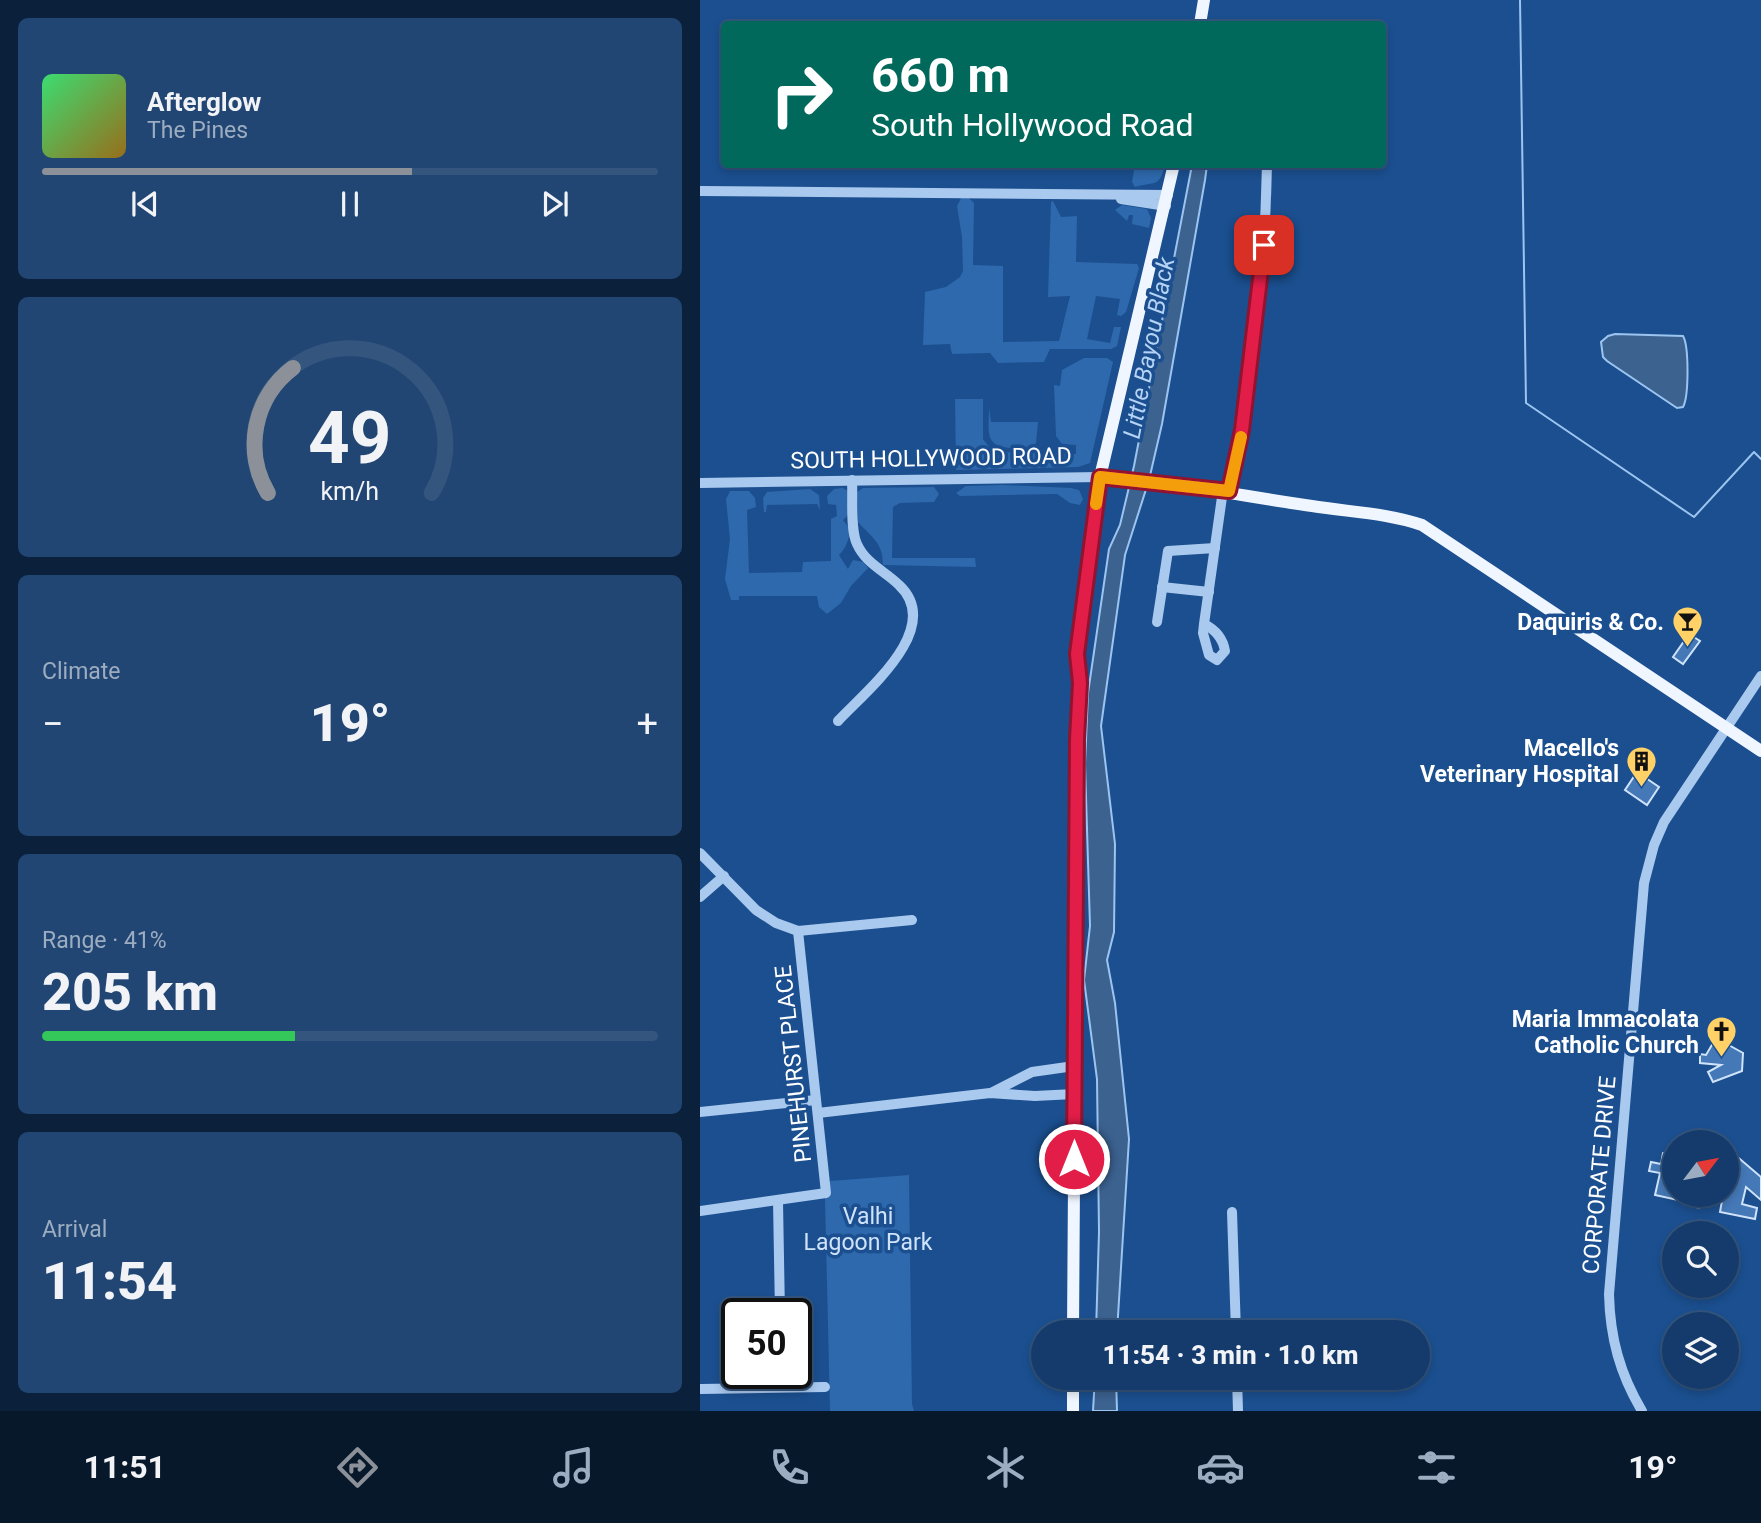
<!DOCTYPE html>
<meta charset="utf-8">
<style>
:root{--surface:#143b6b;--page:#214673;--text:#f1f3f6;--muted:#9dadc1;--line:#33557e;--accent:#8c9099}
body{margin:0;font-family:Roboto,sans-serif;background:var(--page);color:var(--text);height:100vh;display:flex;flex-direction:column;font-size:26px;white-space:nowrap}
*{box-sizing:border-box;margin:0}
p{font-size:23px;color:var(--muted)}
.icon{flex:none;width:38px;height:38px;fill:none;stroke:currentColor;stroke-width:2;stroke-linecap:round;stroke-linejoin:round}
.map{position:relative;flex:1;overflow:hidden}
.sheet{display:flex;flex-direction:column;gap:18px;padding:18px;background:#0b203b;width:700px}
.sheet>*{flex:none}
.banner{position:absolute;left:21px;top:21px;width:665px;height:147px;border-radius:7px;box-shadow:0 4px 10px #0003,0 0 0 2px var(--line);background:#00695c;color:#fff;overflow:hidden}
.needle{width:46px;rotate:58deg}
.tools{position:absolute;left:962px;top:1130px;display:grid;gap:14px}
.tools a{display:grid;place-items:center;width:77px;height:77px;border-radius:50%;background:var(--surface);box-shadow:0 4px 10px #0003,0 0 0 2px var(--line);font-size:35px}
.speed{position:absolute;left:21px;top:1298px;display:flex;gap:14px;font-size:35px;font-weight:700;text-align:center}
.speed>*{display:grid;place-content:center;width:91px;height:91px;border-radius:50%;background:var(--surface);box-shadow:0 4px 10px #0003,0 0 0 2px var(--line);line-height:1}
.speed .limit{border:4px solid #111;border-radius:10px;background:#fff;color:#111}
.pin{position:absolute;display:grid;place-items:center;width:60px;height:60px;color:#fff;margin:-30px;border-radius:14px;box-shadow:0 4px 10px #0006}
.me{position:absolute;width:77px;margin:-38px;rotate:0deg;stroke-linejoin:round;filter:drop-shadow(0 0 5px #0008)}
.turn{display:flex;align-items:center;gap:24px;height:147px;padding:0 35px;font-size:32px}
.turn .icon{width:91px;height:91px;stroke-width:2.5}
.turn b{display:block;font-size:49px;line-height:60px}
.big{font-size:52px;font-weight:800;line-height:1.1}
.sheet .tile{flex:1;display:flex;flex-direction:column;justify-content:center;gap:10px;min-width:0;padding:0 24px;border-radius:10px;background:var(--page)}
.sheet .dial{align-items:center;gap:0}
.dial svg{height:182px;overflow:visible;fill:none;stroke:var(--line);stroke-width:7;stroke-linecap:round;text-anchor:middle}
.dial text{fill:var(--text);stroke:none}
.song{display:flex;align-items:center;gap:21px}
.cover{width:84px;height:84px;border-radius:10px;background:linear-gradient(135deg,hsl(140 70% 55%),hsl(40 70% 35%))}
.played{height:7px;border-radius:4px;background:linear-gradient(90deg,var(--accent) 60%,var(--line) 60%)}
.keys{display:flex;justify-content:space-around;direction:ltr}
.heat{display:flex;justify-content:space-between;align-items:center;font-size:38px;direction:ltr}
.charge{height:10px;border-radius:5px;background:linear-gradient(90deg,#34c759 41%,var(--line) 0)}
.trip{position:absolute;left:331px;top:1320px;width:399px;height:70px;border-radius:35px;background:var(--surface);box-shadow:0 4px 10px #0003,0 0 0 2px var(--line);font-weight:800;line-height:70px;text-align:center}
.dock{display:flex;height:112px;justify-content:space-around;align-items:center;background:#08182b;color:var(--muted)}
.dock .icon{width:49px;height:49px}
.dock .on{color:var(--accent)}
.dock b{font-size:32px;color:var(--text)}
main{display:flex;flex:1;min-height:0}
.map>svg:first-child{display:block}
.green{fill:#2e69ad}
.water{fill:#3c6290;stroke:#9cc4f0;stroke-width:2}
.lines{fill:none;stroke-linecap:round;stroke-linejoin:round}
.stream{stroke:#9cc4f0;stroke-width:2}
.building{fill:#4478b7;stroke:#cfe3fa;stroke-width:2}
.minor{stroke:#a9c9ee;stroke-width:10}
.major{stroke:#f0f6ff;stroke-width:12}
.route-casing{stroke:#92132f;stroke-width:18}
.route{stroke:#e11d48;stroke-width:12}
.slow{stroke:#f59e0b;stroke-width:12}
.labels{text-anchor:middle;stroke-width:7;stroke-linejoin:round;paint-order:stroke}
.street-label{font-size:23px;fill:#fff;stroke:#1b4f8f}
.poi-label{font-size:23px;font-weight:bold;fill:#fff;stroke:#1b4f8f;text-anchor:end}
.park-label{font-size:23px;fill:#cfe3fa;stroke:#1b4f8f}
.water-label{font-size:24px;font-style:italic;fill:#b5d3f5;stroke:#1b4f8f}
</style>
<main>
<section class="sheet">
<div class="tile">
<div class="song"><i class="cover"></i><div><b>Afterglow</b><p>The Pines</p></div></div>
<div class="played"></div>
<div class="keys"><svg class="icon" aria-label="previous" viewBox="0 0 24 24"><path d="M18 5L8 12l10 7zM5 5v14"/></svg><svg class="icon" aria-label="pause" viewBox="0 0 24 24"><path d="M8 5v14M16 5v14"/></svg><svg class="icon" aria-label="next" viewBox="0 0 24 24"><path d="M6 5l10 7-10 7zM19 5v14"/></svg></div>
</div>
<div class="tile dial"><svg viewBox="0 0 100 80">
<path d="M14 69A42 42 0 1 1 86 69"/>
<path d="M14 69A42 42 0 0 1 25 14" stroke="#8c9099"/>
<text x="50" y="56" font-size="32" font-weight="700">49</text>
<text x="50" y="72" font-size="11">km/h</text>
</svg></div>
<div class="tile"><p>Climate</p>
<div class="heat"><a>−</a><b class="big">19°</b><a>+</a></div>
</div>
<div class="tile"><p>Range · 41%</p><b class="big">205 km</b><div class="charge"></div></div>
<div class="tile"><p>Arrival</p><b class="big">11:54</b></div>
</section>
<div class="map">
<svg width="1061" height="1411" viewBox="0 0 1061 1411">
<rect width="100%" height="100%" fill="#1b4f8f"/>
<g class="green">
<path d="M435,165H465C459,188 456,181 435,187L432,182Z"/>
<polygon points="261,198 269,198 274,203 273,265 303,266 303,342 359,341 370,296 348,297 351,202 353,201 361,217 377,216 376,262 437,264 439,268 426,312 421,316 417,315 420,299 396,296 387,339 410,343 414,327 421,327 417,346 411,349 350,349 344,362 298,363 290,353 252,354 250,344 223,345 225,292 246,287 260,277 263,271 262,237 257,206"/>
<polygon points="422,205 447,209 451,218 449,228 432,224 433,215 429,215 427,221 415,210"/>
<polygon points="384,358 407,358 413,362 390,463 378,467 256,470 255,399 283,399 283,439 293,452 376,454 376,445 362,444 356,436 354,385 360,386 362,370"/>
<path d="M289,407L291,422H338L336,443C329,449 323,447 314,448C283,448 289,431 289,407Z"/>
<polygon points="303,485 371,488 379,490 383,499 380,505 370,503 357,494 260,496 256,493 266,486"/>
<path d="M234,487L239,494L234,502L200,503L193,507L192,558H275L276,567L183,565C183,542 171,537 158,522L157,492L163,488Z"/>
<polygon points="110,489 119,495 120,510 117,504 67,505 66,512 64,512 63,498 67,492"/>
<path d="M134,489L143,488L148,491L150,513L143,520L150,529C150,538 145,550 139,555L148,569L153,560L163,562L168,568L151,586L141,603L127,614L119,607L117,596H39V600H31L25,579L30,539L26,499L30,491H49L55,498L56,507L47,510L49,573L102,572L103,562L131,561V519L137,516L136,505L128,504L127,496Z"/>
<polygon points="209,1175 212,1404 214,1411 130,1411 125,1198 129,1195 130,1181"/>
</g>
<g class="water">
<polygon points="492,165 507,165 505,180 462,424 449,480 425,555 401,726 415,844 414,932 407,960 415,1003 429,1139 417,1332 396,1332 399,1232 397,1079 384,980 390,926 385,764 388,693 409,549 420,525 434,466"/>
<path d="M915,334L983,336C989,346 989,396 983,407L977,408L907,361L903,357L901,342L908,336Z"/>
<polygon points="395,1377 416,1377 417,1411 393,1411"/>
</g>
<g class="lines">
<polyline class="stream" points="820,0 826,403 994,517 1054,452 1061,459"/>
</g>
<g class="building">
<polygon points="989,634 1000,641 983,664 973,657"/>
<polygon points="937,772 959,787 947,805 925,790"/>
<polygon points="1016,1038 1043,1053 1042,1071 1013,1082 1008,1072 1021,1065 1000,1063 1000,1054 1006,1055"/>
<polygon points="1027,1148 1061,1177 1061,1200 1046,1187 1042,1204 1057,1208 1055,1219 1020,1212 1023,1195 1027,1195"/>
<polygon points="975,1151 975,1195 1002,1195 999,1208 993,1206 992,1203 955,1195 960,1173 949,1171 951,1162 961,1164 963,1153"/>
</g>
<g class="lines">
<g class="minor">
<polyline points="0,191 468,195"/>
<polyline points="421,199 466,206"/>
<polyline points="0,483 400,477"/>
<path d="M529,491C552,384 565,274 567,164"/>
<polyline points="462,587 509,592"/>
<polyline points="457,622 468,551 515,548"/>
<path d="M504,624C516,630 523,639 525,651L517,660L509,655L503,633L504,624L523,490"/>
<path d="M138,721C166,691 245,628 199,585C185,571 166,564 157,544C150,530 153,497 152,480"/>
<polyline points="0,853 56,910 76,923 98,931 212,920"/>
<polyline points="0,897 24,876"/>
<polyline points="291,1093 332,1072 374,1066"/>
<polyline points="0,1112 116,1100"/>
<polyline points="118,1113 290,1093 335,1096 374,1094"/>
<polyline points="78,1201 80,1314"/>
<polyline points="0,1211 126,1193 98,931"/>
<polyline points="532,1212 536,1332"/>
<polyline points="537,1377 538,1411"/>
<polyline points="0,1389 125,1387"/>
<path d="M942,1411C920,1374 910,1338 909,1294L944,883L954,845L964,822L1061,676"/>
</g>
<g class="major">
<polyline points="500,24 504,0"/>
<path d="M400,477C471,481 541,496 612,506C649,512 687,513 722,525L1061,751"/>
<polyline points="373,1332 377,739 380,683 378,654 400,477 474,164"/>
<polyline points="373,1411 373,1377"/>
</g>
</g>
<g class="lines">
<defs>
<polyline id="route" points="374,1159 377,739 380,683 377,654 400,477 529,491 542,430 564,245"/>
</defs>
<use href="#route" class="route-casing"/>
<use href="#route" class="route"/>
<polyline class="slow" points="396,504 400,477 529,491 541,437"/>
</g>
<defs>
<symbol id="bar-pin" viewBox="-11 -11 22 30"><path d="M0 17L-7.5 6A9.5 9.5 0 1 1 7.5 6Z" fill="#ffd166" stroke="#1b4f8f"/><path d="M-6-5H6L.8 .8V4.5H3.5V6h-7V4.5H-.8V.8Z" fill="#111"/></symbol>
<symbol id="building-pin" viewBox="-11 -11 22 30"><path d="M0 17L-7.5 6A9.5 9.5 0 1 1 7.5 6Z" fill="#ffd166" stroke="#1b4f8f"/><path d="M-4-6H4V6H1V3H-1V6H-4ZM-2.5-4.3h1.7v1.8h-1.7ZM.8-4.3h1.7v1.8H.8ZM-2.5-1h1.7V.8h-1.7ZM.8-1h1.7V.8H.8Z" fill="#111"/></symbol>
<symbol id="church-pin" viewBox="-11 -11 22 30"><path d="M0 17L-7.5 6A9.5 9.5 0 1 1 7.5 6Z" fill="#ffd166" stroke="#1b4f8f"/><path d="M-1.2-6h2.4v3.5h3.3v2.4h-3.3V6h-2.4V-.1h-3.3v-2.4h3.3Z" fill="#111"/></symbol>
</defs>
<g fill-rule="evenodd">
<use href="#bar-pin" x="970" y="604" width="35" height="47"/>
<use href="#building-pin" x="924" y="744" width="35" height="47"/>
<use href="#church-pin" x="1004" y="1014" width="35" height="47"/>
</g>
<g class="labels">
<g class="street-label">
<text transform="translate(231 458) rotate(-1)" y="8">SOUTH HOLLYWOOD ROAD</text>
<text transform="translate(93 1064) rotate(-96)" y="8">PINEHURST PLACE</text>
<text transform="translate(899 1175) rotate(-85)" y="8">CORPORATE DRIVE</text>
</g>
<g class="poi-label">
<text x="964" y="630">Daquiris &amp; Co.</text>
<text x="919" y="756">Macello's<tspan x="919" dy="26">Veterinary Hospital</tspan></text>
<text x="999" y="1027">Maria Immacolata<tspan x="999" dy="26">Catholic Church</tspan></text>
</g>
<g class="park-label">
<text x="168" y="1224">Valhi<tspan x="168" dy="26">Lagoon Park</tspan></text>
</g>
<g class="water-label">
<text transform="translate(449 348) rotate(-79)" y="8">Little Bayou Black</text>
</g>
</g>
</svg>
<div class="tools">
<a><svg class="needle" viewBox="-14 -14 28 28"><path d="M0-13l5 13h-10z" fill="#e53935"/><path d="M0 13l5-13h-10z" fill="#9dadc1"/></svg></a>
<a><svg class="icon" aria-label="search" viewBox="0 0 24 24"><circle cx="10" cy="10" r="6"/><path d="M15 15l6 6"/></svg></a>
<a><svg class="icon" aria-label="layers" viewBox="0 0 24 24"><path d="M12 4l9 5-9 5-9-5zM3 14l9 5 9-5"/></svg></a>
</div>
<div class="speed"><div class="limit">50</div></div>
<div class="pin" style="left:564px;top:245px;background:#d93025"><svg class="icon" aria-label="arrive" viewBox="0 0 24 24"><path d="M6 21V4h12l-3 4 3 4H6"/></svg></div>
<svg class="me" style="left:374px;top:1159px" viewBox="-20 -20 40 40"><circle r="17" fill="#e11d48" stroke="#fff" stroke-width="3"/><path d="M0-11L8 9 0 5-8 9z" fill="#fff"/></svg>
<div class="trip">11:54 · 3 min · 1.0 km</div>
<div class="banner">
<div class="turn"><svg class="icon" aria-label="right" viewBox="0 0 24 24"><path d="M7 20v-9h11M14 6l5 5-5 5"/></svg><div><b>660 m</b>South Hollywood Road</div></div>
</div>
</div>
</main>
<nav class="dock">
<b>11:51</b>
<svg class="icon on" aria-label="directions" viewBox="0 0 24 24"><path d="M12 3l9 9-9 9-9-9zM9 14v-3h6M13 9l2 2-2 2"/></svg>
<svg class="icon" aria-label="music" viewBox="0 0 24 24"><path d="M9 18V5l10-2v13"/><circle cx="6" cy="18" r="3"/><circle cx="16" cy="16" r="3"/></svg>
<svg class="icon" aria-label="phone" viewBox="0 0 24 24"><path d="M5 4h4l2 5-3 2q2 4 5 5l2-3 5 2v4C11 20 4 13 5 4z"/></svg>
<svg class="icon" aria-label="climate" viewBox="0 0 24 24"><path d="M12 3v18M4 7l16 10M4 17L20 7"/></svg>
<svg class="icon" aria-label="car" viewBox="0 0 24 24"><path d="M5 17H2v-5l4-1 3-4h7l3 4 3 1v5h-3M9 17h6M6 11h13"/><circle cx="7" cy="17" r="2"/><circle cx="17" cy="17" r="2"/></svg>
<svg class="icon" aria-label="filters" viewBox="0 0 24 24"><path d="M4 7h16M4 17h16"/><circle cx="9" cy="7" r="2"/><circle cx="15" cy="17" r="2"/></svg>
<b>19°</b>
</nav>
